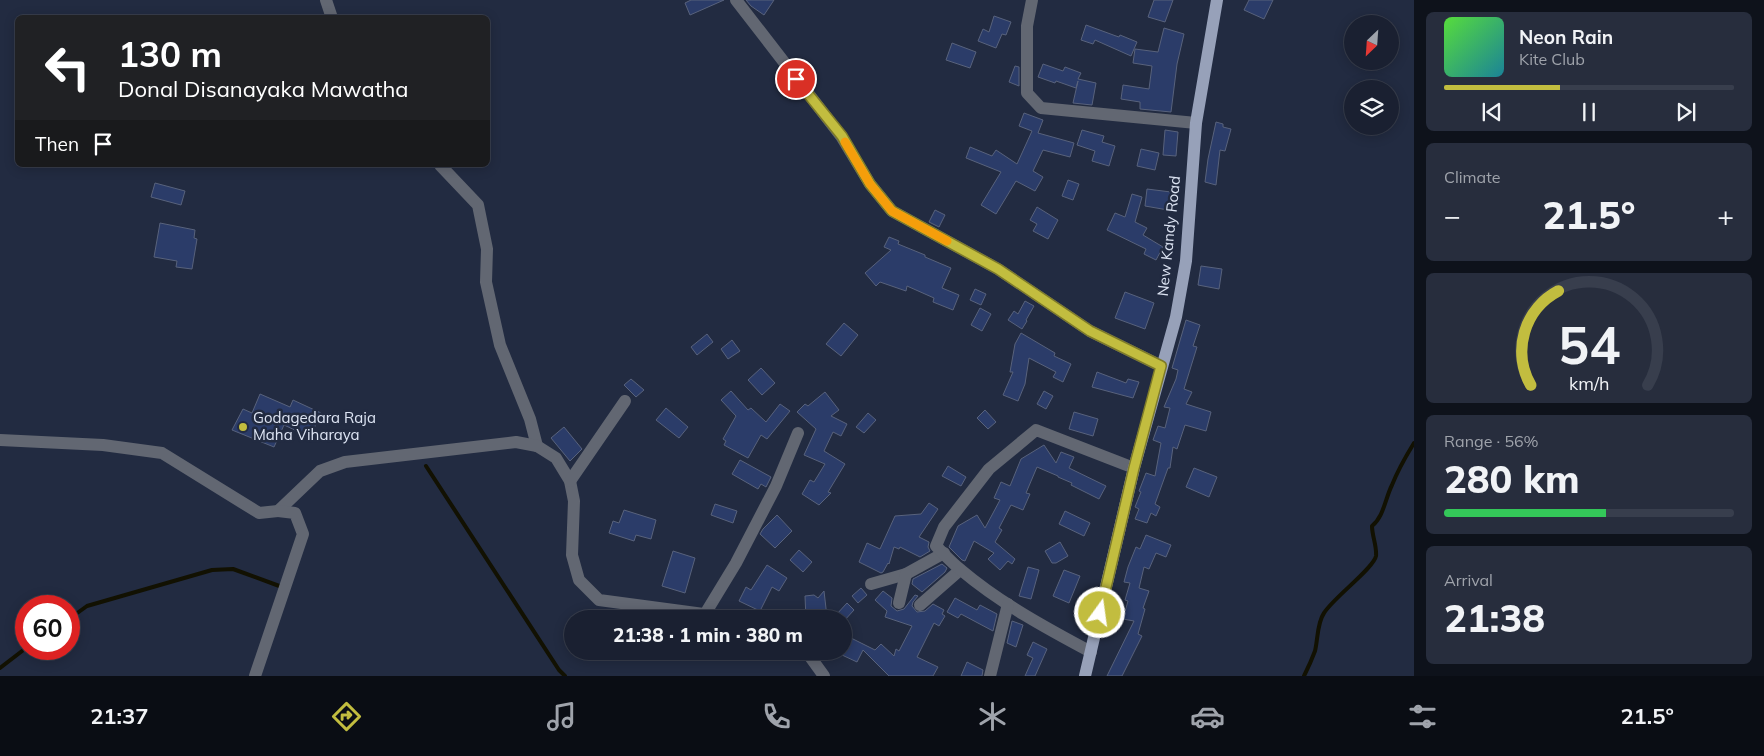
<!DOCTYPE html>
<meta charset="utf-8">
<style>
:root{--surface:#1a2031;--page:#272d3d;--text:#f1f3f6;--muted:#9fa3ab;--line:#383e4d;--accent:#c2bd3f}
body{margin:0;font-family:Mulish,sans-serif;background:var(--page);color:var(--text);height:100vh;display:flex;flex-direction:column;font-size:19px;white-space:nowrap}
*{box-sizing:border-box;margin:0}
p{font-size:16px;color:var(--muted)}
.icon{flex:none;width:28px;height:28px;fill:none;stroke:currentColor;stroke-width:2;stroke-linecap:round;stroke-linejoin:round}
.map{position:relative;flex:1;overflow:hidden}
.panel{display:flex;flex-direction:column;gap:12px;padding:12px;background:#0e121b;width:350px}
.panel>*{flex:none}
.top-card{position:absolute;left:15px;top:15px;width:475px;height:152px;border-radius:8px;box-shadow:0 2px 12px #0003,0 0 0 1px var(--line);background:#202124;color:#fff;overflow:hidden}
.needle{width:32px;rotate:205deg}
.fabs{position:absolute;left:1344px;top:15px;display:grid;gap:10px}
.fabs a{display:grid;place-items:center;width:55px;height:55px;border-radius:50%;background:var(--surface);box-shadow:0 2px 12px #0003,0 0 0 1px var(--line);font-size:25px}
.speed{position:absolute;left:15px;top:595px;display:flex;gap:10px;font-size:25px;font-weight:700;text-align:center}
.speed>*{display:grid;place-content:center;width:65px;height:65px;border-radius:50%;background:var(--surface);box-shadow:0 2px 12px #0003,0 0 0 1px var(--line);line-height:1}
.speed .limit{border:8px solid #d22;background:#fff;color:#111}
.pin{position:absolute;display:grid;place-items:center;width:42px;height:42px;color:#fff;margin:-21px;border:2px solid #fff;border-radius:50%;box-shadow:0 1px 5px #0007}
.me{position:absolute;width:55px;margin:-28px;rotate:14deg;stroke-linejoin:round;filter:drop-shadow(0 0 4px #0008)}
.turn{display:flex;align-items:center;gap:18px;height:105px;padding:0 20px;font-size:22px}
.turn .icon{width:65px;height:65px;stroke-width:2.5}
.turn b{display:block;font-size:35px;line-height:42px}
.then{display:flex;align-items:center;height:48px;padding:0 20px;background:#0003;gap:10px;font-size:19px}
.big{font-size:38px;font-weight:800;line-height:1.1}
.panel .tile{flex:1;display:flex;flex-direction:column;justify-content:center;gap:8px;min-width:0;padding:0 18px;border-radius:8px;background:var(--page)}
.panel .dial{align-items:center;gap:0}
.dial svg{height:130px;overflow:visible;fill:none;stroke:var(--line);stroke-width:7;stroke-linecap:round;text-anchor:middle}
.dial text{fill:var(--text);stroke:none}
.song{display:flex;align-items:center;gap:15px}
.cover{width:60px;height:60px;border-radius:8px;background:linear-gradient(135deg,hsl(110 70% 55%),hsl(190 70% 35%))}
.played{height:5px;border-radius:2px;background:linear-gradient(90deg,var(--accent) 40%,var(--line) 40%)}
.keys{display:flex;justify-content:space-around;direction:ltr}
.heat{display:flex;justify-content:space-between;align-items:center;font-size:28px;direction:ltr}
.charge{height:8px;border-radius:4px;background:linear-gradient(90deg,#34c759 56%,var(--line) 0)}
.trip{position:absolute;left:564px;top:610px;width:288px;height:50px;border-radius:25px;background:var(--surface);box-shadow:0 2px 12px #0003,0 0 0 1px var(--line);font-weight:800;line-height:50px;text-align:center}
.menu{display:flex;height:80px;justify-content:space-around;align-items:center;background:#0a0d14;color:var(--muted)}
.menu .icon{width:35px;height:35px}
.menu .selected{color:var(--accent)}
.menu b{font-size:22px;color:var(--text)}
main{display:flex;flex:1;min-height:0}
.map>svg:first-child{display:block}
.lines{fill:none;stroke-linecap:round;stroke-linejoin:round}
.stream{stroke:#121102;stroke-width:4}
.building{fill:#2b3c69;stroke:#58627c}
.minor{stroke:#626772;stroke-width:12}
.major{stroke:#97a1b9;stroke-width:12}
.route-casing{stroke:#7e7b29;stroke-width:12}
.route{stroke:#c2bd3f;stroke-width:9}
.slow{stroke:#f59e0b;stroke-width:9}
.poi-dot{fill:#c2bd3f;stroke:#222b41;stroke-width:2}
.labels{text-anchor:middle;stroke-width:5;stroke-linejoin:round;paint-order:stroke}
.street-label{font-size:15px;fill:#dde4f3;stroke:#222b41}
.poi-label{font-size:15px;fill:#dde4f3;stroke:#222b41;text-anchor:start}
</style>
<main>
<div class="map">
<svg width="1414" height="676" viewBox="0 0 1414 676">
<rect width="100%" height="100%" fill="#222b41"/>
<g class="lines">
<g class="stream">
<polyline points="426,466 559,670 565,676"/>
<polyline points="69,619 87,606 212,570 233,569 282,587"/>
<polyline points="0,668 26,648"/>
<path d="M1304,676C1308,668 1312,659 1315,651C1318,639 1317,623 1324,613C1333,598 1374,568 1376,556C1377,546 1372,536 1372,526C1384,516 1385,499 1392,485C1398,470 1406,456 1414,443"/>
</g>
</g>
<g class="building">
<polygon points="691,0 724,0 690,15 685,3"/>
<polygon points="746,0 774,0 764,15 751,6"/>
<polygon points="1154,0 1173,0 1165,22 1148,17"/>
<polygon points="1249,0 1273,0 1264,19 1244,10"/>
<polygon points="994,16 1011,22 1006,35 1002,34 996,48 978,41 983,29 989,32"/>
<polygon points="1086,25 1116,36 1119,37 1120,35 1137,42 1131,56 1095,40 1093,44 1081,40"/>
<polygon points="1164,28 1184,34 1177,64 1171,112 1140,109 1140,102 1121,99 1123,85 1149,89 1152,66 1133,63 1135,49 1158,52"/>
<polygon points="952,43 976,52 970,68 946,60"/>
<polygon points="1043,64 1063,71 1065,67 1081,73 1078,79 1096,83 1092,105 1073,103 1078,81 1076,88 1056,81 1055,83 1038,77"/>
<polygon points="1015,66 1019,67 1019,86 1009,82"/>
<polygon points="1024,113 1043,120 1038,133 1074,143 1070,157 1043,150 1033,171 1043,177 1035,191 1016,181 996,214 981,205 1001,172 966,158 970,147 992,156 996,150 1017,164 1032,131 1019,126"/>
<polygon points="1216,122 1223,124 1223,127 1231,129 1225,151 1220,150 1216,185 1205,182 1208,159"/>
<polygon points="1082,130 1104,136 1102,142 1115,146 1109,166 1092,161 1095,151 1077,145"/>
<polygon points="1165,130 1178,132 1176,156 1163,155"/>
<polygon points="1141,149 1159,153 1155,170 1137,166"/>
<polygon points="1068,180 1079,184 1073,200 1062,196"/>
<polygon points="155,183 185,191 181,205 151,197"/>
<polygon points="1147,189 1171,192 1168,210 1145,206"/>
<polygon points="1132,194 1142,197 1135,222 1147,228 1143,235 1163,247 1156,260 1144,254 1146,249 1107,230 1115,213 1125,217"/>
<polygon points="1037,207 1058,220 1048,239 1033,231 1037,224 1030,220"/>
<polygon points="935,210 945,215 939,227 929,222"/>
<polygon points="160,223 195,230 194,238 197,239 192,269 176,267 177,261 154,257"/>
<polygon points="889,237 899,241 898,244 925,255 925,257 951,268 942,288 959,295 953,310 933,302 934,298 907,286 906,291 880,282 876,286 865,273 891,250 884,247"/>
<polygon points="1201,266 1222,269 1219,289 1198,285"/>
<polygon points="975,289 986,294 981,305 970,300"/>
<polygon points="1125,292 1154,303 1145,329 1115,318"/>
<polygon points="1025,301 1034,306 1026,320 1027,321 1022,329 1008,320 1014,311 1018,314"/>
<polygon points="980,308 991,314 982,331 971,325"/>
<polygon points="1186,320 1200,325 1193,346 1197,347 1184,389 1192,392 1186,404 1211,412 1206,431 1185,425 1177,449 1173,447 1170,468 1168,468 1155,504 1160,507 1156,516 1151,513 1147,523 1135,519 1139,509 1135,507 1141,492 1139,491 1146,473 1155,476 1161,443 1153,440 1158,426 1165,428 1170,408 1164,407 1176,379 1178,370 1172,368"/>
<polygon points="844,323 858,335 841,356 826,344"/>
<polygon points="1021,333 1055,353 1054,356 1071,364 1063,382 1053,377 1056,372 1029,358 1025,384 1018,401 1003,395 1013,372 1010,372 1015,344"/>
<polygon points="707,334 713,342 697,355 691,347"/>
<polygon points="732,340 740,351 728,359 721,349"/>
<polygon points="761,368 775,383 762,395 748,380"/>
<polygon points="1097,372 1126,383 1128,379 1139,382 1133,398 1092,387"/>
<polygon points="631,379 644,390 636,397 624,385"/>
<polygon points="731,391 748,410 751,408 766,422 780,404 790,411 767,439 761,435 748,458 724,445 726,441 723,439 736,416 721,400"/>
<polygon points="1044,391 1053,396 1046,409 1037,404"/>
<polygon points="825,392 839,410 831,416 847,424 841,436 833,432 824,451 845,464 828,492 831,493 819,505 802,494 810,480 814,482 825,464 804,455 816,429 797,412 805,404 808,406"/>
<polygon points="260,394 290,407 293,400 321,413 310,437 284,425 274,447 232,430 243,409 252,413"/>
<polygon points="666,408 688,427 679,438 656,420"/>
<polygon points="985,410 996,422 988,429 977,418"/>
<polygon points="1074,412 1098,419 1093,436 1069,429"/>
<polygon points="868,413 876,420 864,433 856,427"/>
<polygon points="564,427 582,449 570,461 551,438"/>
<polygon points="1044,445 1056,463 1061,452 1074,457 1069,468 1106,486 1099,499 1071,485 1072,483 1058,477 1058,476 1037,467 1026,493 1030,494 1023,510 1011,505 999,528 1002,530 995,542 1015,559 1012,564 1008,561 1000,570 988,559 994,553 974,541 965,561 962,560 949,547 958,526 977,515 985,528 1000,500 994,498 1001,482 1010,486 1021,459"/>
<polygon points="740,460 771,477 766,487 761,484 758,489 732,474"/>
<polygon points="948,466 966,477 961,486 942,476"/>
<polygon points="1194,468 1217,477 1209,497 1186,487"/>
<polygon points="929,503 938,509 919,537 929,542 928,547 930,551 920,557 900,547 899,549 894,547 889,564 888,563 883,572 881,573 859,562 867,543 880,549 895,516 921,514"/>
<polygon points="715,504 737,511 733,523 711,515"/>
<polygon points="624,510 656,520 651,539 636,535 634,541 609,533 613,521 619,523"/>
<polygon points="1065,511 1090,523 1084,536 1059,524"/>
<polygon points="777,515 792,531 775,548 760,534 763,529"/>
<polygon points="1146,535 1171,545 1166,557 1156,553 1149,569 1144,567 1139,588 1149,591 1143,608 1145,609 1138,634 1142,636 1122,676 1107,676 1134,621 1123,619 1128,601 1125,600 1130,583 1124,582 1128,567 1136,547 1140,549"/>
<polygon points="1060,542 1068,556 1056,563 1052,563 1045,551"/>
<polygon points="799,550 812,562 803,572 790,560"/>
<polygon points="673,551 695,558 685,593 662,586"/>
<polygon points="942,564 947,568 945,572 922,592 912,584 913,579"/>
<polygon points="767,565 787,578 779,591 772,587 760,611 739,601 746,587 751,590"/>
<polygon points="1028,567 1039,570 1031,599 1019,596"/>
<polygon points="1064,570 1080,576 1069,603 1053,596"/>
<polygon points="861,588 867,595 858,603 852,596"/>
<polygon points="824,591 827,617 806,619 805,596 814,595 818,598"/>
<polygon points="883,591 892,598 891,606 897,611 904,609 915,595 918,596 913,602 912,606 917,612 925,611 933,604 944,610 942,614 945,616 939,626 934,623 917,657 938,667 933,676 889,676 863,650 857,662 842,655 851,638 875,650 881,644 894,656 896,649 899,651 912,626 885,617 887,611 875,600"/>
<polygon points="955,598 977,610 980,605 997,614 993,631 961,614 958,618 947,612"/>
<polygon points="847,603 854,610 843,622 842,619 840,619 836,615"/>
<polygon points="1012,621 1023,625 1016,647 1007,643"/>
<polygon points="1033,642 1047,649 1035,676 1025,676 1033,658 1027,655"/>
<polygon points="967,662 983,670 982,676 961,676"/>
</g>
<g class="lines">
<g class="minor">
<polyline points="326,0 332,18"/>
<polyline points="736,0 841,136 870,184 892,211 998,269 1090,331 1161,366"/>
<polyline points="1032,0 1027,26 1027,93 1041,108 1196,123"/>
<polyline points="440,165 478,205 487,249 486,282 500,345 530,419 537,446"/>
<polyline points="0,440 103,445 162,453 259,513 278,511 320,471 345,462 516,442 537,446 556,458 570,481 574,501 572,555 579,580 599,600 741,619"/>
<polyline points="570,481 625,401"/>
<polyline points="871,584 906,574 944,553"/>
<polyline points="899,603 906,574"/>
<polyline points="920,605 960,570"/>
<polyline points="705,614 736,563 776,486 798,433"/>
<polyline points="806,651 824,676"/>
<path d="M1091,652C1046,628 1000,603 961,570C952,563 944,554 936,546L944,527L989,469L1036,430L1134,468"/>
<polyline points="255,676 303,534 295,513 278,511"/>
<polyline points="990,676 1008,604"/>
</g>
<polyline class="major" points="1085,676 1134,468 1176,317 1186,261 1196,123 1217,0"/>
</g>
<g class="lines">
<defs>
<polyline id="route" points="796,79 842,136 870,184 892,211 998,269 1090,331 1161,366 1134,468 1100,613"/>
</defs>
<use href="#route" class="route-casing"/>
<use href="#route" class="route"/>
<polyline class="slow" points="845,142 870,184 892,211 947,241"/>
</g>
<circle class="poi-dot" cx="243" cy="427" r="5"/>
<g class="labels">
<g class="street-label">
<text transform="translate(1169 236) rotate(-84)" y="5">New Kandy Road</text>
</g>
<g class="poi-label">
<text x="253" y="423">Godagedara Raja<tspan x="253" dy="17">Maha Viharaya</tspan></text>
</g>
</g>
</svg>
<div class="fabs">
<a><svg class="needle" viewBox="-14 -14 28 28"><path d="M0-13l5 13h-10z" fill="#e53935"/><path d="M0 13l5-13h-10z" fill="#9fa3ab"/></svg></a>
<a><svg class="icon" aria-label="layers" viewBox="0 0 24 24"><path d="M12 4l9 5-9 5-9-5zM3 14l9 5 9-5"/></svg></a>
</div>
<div class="speed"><div class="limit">60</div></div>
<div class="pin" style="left:796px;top:79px;background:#d93025"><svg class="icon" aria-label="arrive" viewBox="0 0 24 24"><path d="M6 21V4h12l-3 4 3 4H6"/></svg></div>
<svg class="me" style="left:1100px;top:613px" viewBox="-20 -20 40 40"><circle r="17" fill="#c2bd3f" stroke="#fff" stroke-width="3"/><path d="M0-11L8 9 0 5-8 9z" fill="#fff"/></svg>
<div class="trip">21:38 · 1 min · 380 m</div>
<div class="top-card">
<div class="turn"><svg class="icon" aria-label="left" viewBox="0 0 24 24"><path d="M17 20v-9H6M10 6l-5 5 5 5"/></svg><div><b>130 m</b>Donal Disanayaka Mawatha</div></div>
<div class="then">Then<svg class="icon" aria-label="arrive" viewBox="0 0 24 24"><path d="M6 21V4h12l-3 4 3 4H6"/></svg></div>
</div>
</div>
<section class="panel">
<div class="tile">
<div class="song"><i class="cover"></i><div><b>Neon Rain</b><p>Kite Club</p></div></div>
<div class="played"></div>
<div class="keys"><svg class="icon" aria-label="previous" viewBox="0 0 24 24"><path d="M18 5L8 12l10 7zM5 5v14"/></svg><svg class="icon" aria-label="pause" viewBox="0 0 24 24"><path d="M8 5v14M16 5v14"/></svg><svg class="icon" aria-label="next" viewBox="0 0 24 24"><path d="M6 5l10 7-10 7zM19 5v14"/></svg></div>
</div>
<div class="tile"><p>Climate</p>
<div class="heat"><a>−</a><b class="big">21.5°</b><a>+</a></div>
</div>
<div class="tile dial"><svg viewBox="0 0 100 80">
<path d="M14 69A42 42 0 1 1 86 69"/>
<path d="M14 69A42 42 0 0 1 31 11" stroke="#c2bd3f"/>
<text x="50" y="56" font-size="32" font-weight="700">54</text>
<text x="50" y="72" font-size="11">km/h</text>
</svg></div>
<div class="tile"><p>Range · 56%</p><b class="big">280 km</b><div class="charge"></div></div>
<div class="tile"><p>Arrival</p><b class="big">21:38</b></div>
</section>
</main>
<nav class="menu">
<b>21:37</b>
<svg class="icon selected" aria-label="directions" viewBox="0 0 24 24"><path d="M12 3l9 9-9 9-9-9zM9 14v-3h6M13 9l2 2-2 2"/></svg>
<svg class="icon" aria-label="music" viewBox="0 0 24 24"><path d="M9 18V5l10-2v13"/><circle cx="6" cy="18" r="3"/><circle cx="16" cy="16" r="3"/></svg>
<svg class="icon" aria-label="phone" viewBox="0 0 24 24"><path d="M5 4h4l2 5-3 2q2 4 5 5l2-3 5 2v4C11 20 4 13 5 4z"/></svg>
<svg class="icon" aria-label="climate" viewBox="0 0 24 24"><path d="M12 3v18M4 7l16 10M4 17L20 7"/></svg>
<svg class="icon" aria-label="car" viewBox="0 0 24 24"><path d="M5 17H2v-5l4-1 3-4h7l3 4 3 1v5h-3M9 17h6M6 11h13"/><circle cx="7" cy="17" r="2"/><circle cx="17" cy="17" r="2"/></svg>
<svg class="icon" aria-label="filters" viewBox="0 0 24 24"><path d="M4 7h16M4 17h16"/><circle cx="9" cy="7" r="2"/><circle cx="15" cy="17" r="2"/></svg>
<b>21.5°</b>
</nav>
